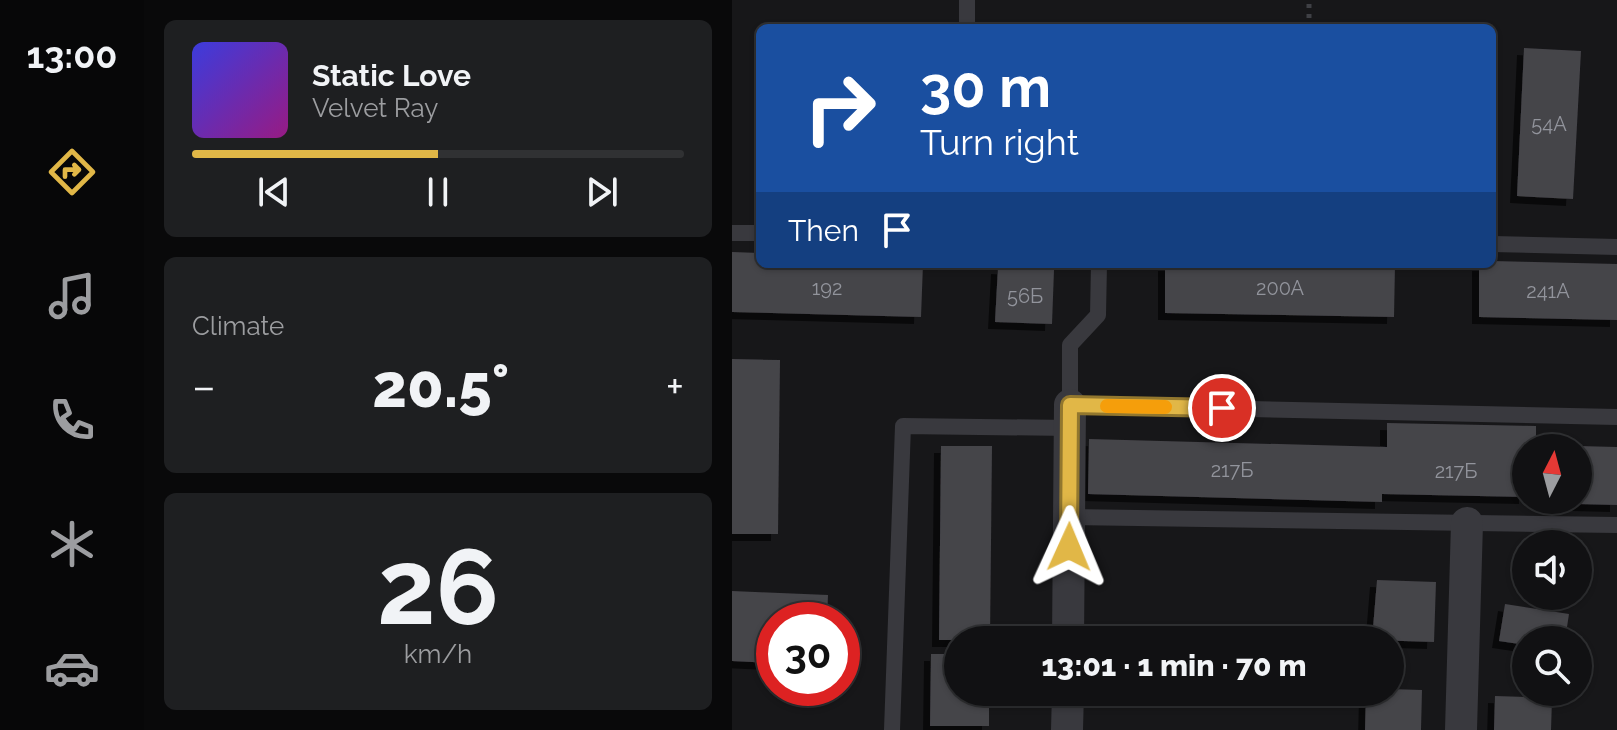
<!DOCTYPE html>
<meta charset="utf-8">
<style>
:root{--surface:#111113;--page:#1e1f21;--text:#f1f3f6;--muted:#9c9da0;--line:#303133;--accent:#e1b747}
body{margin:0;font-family:Raleway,sans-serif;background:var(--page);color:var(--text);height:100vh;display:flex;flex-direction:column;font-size:30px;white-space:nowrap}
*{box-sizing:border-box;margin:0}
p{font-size:26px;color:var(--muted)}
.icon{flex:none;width:44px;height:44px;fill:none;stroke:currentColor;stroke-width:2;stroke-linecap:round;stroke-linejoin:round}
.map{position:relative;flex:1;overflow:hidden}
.drawer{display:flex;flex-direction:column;gap:20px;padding:20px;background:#09090a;width:588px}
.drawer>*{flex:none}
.hud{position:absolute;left:24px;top:24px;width:740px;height:244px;border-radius:12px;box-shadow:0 2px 6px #0004,0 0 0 2px var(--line);background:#1a4fa0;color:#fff;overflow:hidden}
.needle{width:52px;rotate:6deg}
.tools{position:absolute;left:780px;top:434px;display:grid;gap:16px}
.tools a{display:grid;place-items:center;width:80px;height:80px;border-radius:50%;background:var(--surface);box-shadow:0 2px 6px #0004,0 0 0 2px var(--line);font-size:40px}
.speed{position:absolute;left:24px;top:602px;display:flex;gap:16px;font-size:40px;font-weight:700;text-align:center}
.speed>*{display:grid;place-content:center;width:104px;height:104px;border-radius:50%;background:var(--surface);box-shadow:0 2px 6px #0004,0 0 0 2px var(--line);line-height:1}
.speed .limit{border:12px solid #d22;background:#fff;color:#111}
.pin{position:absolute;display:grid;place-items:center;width:68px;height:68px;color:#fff;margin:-34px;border:4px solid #fff;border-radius:50%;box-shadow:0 2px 8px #0007}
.me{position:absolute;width:88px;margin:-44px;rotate:1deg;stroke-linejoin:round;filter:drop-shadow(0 0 6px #0008)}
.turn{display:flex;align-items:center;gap:28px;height:168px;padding:0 32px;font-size:36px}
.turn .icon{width:104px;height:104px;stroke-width:2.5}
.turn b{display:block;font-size:56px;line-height:68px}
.then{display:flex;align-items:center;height:76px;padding:0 32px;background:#0003;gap:16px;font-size:30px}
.big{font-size:60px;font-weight:800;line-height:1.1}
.drawer .tile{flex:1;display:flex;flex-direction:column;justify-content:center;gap:12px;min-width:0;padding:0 28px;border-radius:12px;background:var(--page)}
.drawer .dial{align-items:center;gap:0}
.dial b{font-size:104px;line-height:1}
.song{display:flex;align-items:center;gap:24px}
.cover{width:96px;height:96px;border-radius:12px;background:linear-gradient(135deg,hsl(240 70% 55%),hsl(310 70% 35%))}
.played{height:8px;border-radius:4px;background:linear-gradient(90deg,var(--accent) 50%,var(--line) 50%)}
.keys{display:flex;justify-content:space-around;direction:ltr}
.heat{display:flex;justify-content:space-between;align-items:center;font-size:44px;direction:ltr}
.trip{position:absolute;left:212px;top:626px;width:460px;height:80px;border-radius:40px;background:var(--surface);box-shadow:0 2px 6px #0004,0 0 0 2px var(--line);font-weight:800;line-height:80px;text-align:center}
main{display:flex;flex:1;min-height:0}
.tab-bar{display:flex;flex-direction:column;width:144px;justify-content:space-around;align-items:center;background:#070708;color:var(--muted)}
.tab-bar .icon{width:56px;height:56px}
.tab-bar .selected{color:var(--accent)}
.tab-bar b{font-size:36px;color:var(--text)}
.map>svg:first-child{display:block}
.building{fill:#454449;filter:url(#shadow)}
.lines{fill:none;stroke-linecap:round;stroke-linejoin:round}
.path{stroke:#3f4045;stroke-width:5;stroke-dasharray:4 6;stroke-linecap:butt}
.lane{stroke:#39393e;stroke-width:16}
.street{stroke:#39393e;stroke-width:32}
.route-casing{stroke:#92772e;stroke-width:20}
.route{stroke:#e1b747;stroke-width:14}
.slow{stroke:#f59e0b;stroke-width:14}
.labels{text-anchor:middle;stroke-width:8;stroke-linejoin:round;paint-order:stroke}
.number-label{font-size:20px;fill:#92949c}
</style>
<main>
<nav class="tab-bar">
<b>13:00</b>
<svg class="icon selected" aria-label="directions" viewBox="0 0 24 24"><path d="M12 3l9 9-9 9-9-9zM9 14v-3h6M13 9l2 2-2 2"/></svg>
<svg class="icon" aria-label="music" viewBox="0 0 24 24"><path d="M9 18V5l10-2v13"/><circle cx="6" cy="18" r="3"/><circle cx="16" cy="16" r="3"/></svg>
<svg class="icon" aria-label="phone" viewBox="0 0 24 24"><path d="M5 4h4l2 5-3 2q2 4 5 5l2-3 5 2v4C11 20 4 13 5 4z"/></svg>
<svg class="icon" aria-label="climate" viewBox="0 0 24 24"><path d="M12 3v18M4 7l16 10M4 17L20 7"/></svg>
<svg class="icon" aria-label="car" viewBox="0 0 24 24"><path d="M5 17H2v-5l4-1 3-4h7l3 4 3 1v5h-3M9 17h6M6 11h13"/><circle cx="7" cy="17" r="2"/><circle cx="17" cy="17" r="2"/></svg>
</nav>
<section class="drawer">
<div class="tile">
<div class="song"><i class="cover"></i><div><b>Static Love</b><p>Velvet Ray</p></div></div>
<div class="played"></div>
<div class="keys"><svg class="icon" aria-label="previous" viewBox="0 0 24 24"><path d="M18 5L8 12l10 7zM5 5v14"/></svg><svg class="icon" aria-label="pause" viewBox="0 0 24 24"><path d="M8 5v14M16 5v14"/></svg><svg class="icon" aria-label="next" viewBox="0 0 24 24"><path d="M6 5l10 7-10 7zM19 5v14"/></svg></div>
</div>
<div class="tile"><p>Climate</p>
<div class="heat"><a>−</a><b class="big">20.5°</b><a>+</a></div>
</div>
<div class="tile dial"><b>26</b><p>km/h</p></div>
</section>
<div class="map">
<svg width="885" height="730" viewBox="0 0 885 730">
<defs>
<filter id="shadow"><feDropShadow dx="-7" dy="7" stdDeviation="0" flood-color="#0009"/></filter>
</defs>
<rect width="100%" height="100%" fill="#171719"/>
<g class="building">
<polygon points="792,48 849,51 841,199 785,196"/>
<polygon points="0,252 28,253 28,264 191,264 189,317 0,312"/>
<polygon points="760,261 885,264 885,320 747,317 747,264 760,264"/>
<polygon points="433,264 663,264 662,317 433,313"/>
<polygon points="266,267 322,270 320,324 263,322"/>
<polygon points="0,359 48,360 46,534 0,534"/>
<polygon points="655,423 804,426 804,448 794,448 794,497 650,494 650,502 356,494 357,439 655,447"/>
<polygon points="209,446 260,446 258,640 207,640"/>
<polygon points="846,446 885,447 885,505 846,504"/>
<polygon points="645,580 704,582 702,642 640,640"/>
<polygon points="0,591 96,595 95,620 42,620 42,663 0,661"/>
<polygon points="773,604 837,614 833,640 794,640 794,645 767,641"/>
<polygon points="199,654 226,654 226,692 257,692 257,726 198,726"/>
<polygon points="658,689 690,690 689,730 633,730 634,692 658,692"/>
<polygon points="763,696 820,698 819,730 762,730"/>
</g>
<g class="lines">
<polyline class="path" points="577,28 577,0"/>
<g class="lane">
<polyline points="235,28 235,0"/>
<polyline points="0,233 28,233"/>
<polyline points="760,244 885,247"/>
<polyline points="367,264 366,315 338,345 338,405 885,417"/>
<polyline points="338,517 885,525"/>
<polyline points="160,730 171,426 338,428"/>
</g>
<g class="street">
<polyline points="336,640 338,405"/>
<polyline points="335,730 336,692"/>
<polyline points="729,730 735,523"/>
</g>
</g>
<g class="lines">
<defs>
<polyline id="route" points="337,547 338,405 490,408"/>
</defs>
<use href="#route" class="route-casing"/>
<use href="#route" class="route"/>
<polyline class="slow" points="375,406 433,407"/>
</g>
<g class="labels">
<g class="number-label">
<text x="817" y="131">54А</text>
<text x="95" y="295">192</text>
<text x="548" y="295">200А</text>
<text x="816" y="298">241А</text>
<text x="293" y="303">56Б</text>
<text x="500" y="477">217Б</text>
<text x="724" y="478">217Б</text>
</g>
</g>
</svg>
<div class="tools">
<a><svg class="needle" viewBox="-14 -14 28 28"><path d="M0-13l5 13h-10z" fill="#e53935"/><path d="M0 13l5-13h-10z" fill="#9c9da0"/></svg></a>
<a><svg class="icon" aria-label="sound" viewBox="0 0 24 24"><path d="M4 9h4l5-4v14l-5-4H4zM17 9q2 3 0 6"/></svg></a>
<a><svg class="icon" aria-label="search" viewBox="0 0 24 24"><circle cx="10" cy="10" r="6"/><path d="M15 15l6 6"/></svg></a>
</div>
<div class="speed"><div class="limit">30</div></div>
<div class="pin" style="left:490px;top:408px;background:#d93025"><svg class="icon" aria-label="arrive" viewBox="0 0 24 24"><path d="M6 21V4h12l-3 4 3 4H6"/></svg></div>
<svg class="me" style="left:337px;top:547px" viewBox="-20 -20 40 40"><path d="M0-17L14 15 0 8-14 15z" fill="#e1b747" stroke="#fff" stroke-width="4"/></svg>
<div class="trip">13:01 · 1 min · 70 m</div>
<div class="hud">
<div class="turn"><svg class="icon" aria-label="right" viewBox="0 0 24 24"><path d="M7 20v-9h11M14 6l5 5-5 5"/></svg><div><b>30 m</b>Turn right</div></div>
<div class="then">Then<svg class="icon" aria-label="arrive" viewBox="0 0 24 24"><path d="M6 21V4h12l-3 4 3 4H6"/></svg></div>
</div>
</div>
</main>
